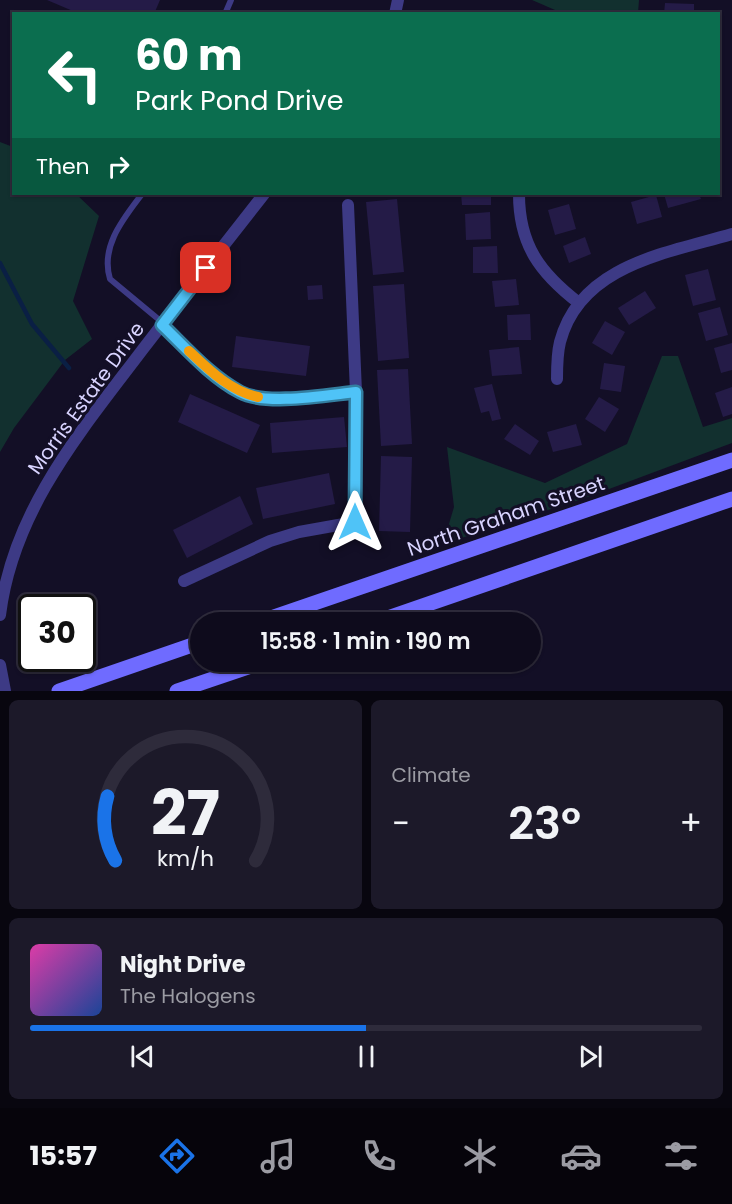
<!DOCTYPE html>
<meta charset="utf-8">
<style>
:root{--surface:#0e0b1c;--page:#1c1929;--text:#f1f3f6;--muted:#9b9ba3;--line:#2e2b3b;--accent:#1a73e8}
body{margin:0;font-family:Poppins,sans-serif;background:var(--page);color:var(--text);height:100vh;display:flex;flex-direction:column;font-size:22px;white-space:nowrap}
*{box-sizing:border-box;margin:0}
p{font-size:20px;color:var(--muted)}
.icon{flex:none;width:33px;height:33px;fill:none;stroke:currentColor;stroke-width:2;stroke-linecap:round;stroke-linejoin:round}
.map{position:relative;height:691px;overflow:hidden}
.details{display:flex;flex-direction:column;gap:9px;padding:9px;background:#08060f;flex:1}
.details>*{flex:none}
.top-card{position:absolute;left:12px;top:12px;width:708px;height:183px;border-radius:0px;box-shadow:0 2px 4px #0004,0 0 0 2px var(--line);background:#0b6e4f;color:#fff;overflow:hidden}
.speed{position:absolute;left:18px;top:594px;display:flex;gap:12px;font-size:30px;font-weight:700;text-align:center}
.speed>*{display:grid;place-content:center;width:78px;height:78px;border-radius:50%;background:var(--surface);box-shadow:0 2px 4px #0004,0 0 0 2px var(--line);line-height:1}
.speed .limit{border:3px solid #111;border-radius:9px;background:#fff;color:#111}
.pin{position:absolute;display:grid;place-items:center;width:51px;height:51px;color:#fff;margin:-26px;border-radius:12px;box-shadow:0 3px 9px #0006}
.me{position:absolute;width:66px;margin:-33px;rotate:0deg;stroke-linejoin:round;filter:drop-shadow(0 0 4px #0008)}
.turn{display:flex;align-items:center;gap:21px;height:126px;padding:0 24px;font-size:27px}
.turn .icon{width:78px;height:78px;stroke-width:2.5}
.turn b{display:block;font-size:42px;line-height:51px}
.then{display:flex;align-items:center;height:57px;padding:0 24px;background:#0003;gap:12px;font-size:22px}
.big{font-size:45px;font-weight:600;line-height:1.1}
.details .tile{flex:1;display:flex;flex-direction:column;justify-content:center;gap:9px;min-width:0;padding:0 21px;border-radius:9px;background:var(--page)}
.details .dial{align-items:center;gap:0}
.dial svg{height:156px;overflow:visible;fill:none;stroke:var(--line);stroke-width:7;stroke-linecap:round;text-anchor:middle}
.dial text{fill:var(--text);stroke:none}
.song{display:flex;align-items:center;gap:18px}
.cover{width:72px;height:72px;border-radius:9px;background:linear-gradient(135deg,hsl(320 70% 55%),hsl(220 70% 35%))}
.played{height:6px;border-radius:3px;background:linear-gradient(90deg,var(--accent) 50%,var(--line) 50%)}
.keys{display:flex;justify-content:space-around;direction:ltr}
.heat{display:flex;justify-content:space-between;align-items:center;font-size:33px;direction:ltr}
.details .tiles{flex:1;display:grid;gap:9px;grid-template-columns:1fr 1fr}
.tile:last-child{grid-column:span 2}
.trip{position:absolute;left:190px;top:612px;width:351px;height:60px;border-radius:30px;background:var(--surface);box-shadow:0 2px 4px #0004,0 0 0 2px var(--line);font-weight:600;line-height:60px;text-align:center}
.dock{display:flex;height:96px;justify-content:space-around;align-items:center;background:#06040b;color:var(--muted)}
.dock .icon{width:42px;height:42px}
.dock .on{color:var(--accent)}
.dock b{font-size:27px;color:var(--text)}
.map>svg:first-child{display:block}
.green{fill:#12302f}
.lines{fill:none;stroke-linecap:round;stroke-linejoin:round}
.stream{stroke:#0a1f44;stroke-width:4.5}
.building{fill:#241b47}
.lane{stroke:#3d3a85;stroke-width:6}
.street{stroke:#3d3a85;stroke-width:12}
.secondary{stroke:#6f6bff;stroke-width:15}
.route-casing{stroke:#337fa1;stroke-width:15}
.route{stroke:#4fc3f7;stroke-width:10}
.slow{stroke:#f59e0b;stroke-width:10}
.labels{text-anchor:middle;stroke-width:6;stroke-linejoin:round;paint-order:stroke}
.street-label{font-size:20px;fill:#d9d4ff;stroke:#130f26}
</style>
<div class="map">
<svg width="732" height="691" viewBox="0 0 732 691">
<rect width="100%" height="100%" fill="#130f26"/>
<g class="green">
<polygon points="532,0 639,0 638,13 562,13"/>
<polygon points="0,142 13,147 14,194 76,194 99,216 73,301 92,339 65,360 14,428 0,452"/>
<polygon points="662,356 678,356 703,427 732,418 732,443 585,498 443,544 454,507 447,447 545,483 627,444"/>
</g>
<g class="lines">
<polyline class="stream" points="0,263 32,324 69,368"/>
</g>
<g class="building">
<polygon points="47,0 160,0 154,14 80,14"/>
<polygon points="665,3 694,4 694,14 664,14"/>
<polygon points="461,194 491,194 491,205 462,205"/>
<polygon points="664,194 699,194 701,199 668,208"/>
<polygon points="656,195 662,217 637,224 631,202"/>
<polygon points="397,199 404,272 373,275 366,202"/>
<polygon points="569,204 576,229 555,235 548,210"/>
<polygon points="490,212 491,239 466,240 465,214"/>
<polygon points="585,237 591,254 569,263 563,246"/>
<polygon points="497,246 498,273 473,273 473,247"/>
<polygon points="708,269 716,300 693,306 685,275"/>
<polygon points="516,279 519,305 495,307 492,281"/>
<polygon points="404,284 409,358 378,361 373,286"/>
<polygon points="322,285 323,299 308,300 307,286"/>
<polygon points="645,291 656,308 629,325 618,308"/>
<polygon points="720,307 728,335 706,341 698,313"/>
<polygon points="530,314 531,340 508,340 507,315"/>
<polygon points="605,321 625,332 612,355 592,343"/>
<polygon points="236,336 310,346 306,376 232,367"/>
<polygon points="732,343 732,370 721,373 714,348"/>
<polygon points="519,347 522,374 492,376 489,350"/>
<polygon points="604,363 625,366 621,392 600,389"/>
<polygon points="408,369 412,444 381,446 377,370"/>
<polygon points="492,384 501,419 492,421 489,411 481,413 474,388"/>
<polygon points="732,387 732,414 723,417 715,393"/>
<polygon points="190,394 260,425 247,453 178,422"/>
<polygon points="599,397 619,409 605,432 585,419"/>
<polygon points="344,417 347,447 272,453 270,423"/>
<polygon points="515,424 539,441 530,455 504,439"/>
<polygon points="576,424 582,445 553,452 547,432"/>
<polygon points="381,456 412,457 410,532 379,531"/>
<polygon points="329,473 335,504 263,519 256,488"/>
<polygon points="240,496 253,524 187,558 173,530"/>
</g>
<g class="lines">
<g class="lane">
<polyline points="225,14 231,0"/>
<path d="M142,194C124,218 100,246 110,279L163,323"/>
</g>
<g class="street">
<polyline points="395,14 398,0"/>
<path d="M519,194C519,245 540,273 579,303"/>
<path d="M162,325C186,348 210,376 240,392C265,406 327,395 356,392"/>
<path d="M557,379C557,367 557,354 560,342C580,265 667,253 732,234"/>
<polyline points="184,581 270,541 299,532 355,522 356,392 348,205"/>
<path d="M0,615C13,510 81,431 143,349C183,297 224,245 264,194"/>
<polyline points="0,665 5,691"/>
</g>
<g class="secondary">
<polyline points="259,622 732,460"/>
<polyline points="376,622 732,499"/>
<polyline points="59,691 201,642"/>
<polyline points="177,691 263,662"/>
</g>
</g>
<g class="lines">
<defs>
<path id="route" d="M206,268L162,325C186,348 210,376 240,392C265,406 327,395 356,392L355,522"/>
</defs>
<use href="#route" class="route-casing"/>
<use href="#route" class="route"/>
<path class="slow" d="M189,351C209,370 230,391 258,397"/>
</g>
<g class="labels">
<g class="street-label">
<text transform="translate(86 398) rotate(-54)" y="7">Morris Estate Drive</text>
<text transform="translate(506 516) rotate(-19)" y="7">North Graham Street</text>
</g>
</g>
</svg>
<div class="speed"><div class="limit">30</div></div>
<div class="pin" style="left:206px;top:268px;background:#d93025"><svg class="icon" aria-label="arrive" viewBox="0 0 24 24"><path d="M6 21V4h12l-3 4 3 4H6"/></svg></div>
<svg class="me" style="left:355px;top:522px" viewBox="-20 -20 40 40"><path d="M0-17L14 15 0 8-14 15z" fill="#4fc3f7" stroke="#fff" stroke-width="4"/></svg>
<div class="trip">15:58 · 1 min · 190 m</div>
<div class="top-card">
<div class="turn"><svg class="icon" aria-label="left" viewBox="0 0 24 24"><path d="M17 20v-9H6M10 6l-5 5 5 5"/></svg><div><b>60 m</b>Park Pond Drive</div></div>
<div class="then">Then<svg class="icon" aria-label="right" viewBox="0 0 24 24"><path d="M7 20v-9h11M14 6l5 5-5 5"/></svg></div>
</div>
</div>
<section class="details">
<div class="tiles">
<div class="tile dial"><svg viewBox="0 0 100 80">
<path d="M14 69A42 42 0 1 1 86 69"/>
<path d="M14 69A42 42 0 0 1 10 36" stroke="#1a73e8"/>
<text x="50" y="56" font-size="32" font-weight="700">27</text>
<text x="50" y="72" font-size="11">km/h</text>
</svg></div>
<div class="tile"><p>Climate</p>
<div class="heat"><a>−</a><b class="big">23°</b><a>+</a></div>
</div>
<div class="tile">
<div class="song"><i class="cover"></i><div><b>Night Drive</b><p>The Halogens</p></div></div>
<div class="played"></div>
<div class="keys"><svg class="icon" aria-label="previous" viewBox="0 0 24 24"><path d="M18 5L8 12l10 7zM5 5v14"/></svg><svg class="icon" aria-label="pause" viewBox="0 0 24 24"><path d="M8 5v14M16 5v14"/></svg><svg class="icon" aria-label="next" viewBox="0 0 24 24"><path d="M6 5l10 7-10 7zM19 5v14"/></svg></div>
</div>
</div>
</section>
<nav class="dock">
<b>15:57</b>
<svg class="icon on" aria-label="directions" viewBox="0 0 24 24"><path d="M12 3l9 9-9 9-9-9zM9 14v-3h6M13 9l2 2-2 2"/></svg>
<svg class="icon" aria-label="music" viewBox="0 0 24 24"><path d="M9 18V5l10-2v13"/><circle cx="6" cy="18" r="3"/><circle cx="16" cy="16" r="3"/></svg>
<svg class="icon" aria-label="phone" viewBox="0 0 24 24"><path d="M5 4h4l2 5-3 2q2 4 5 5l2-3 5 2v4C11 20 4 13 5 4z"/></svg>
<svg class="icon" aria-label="climate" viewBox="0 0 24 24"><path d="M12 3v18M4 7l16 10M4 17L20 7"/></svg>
<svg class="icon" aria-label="car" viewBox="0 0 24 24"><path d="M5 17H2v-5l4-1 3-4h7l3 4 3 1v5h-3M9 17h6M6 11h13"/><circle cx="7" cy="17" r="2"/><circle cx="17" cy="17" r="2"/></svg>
<svg class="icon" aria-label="filters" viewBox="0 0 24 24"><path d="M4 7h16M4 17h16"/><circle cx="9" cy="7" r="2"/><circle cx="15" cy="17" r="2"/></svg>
</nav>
